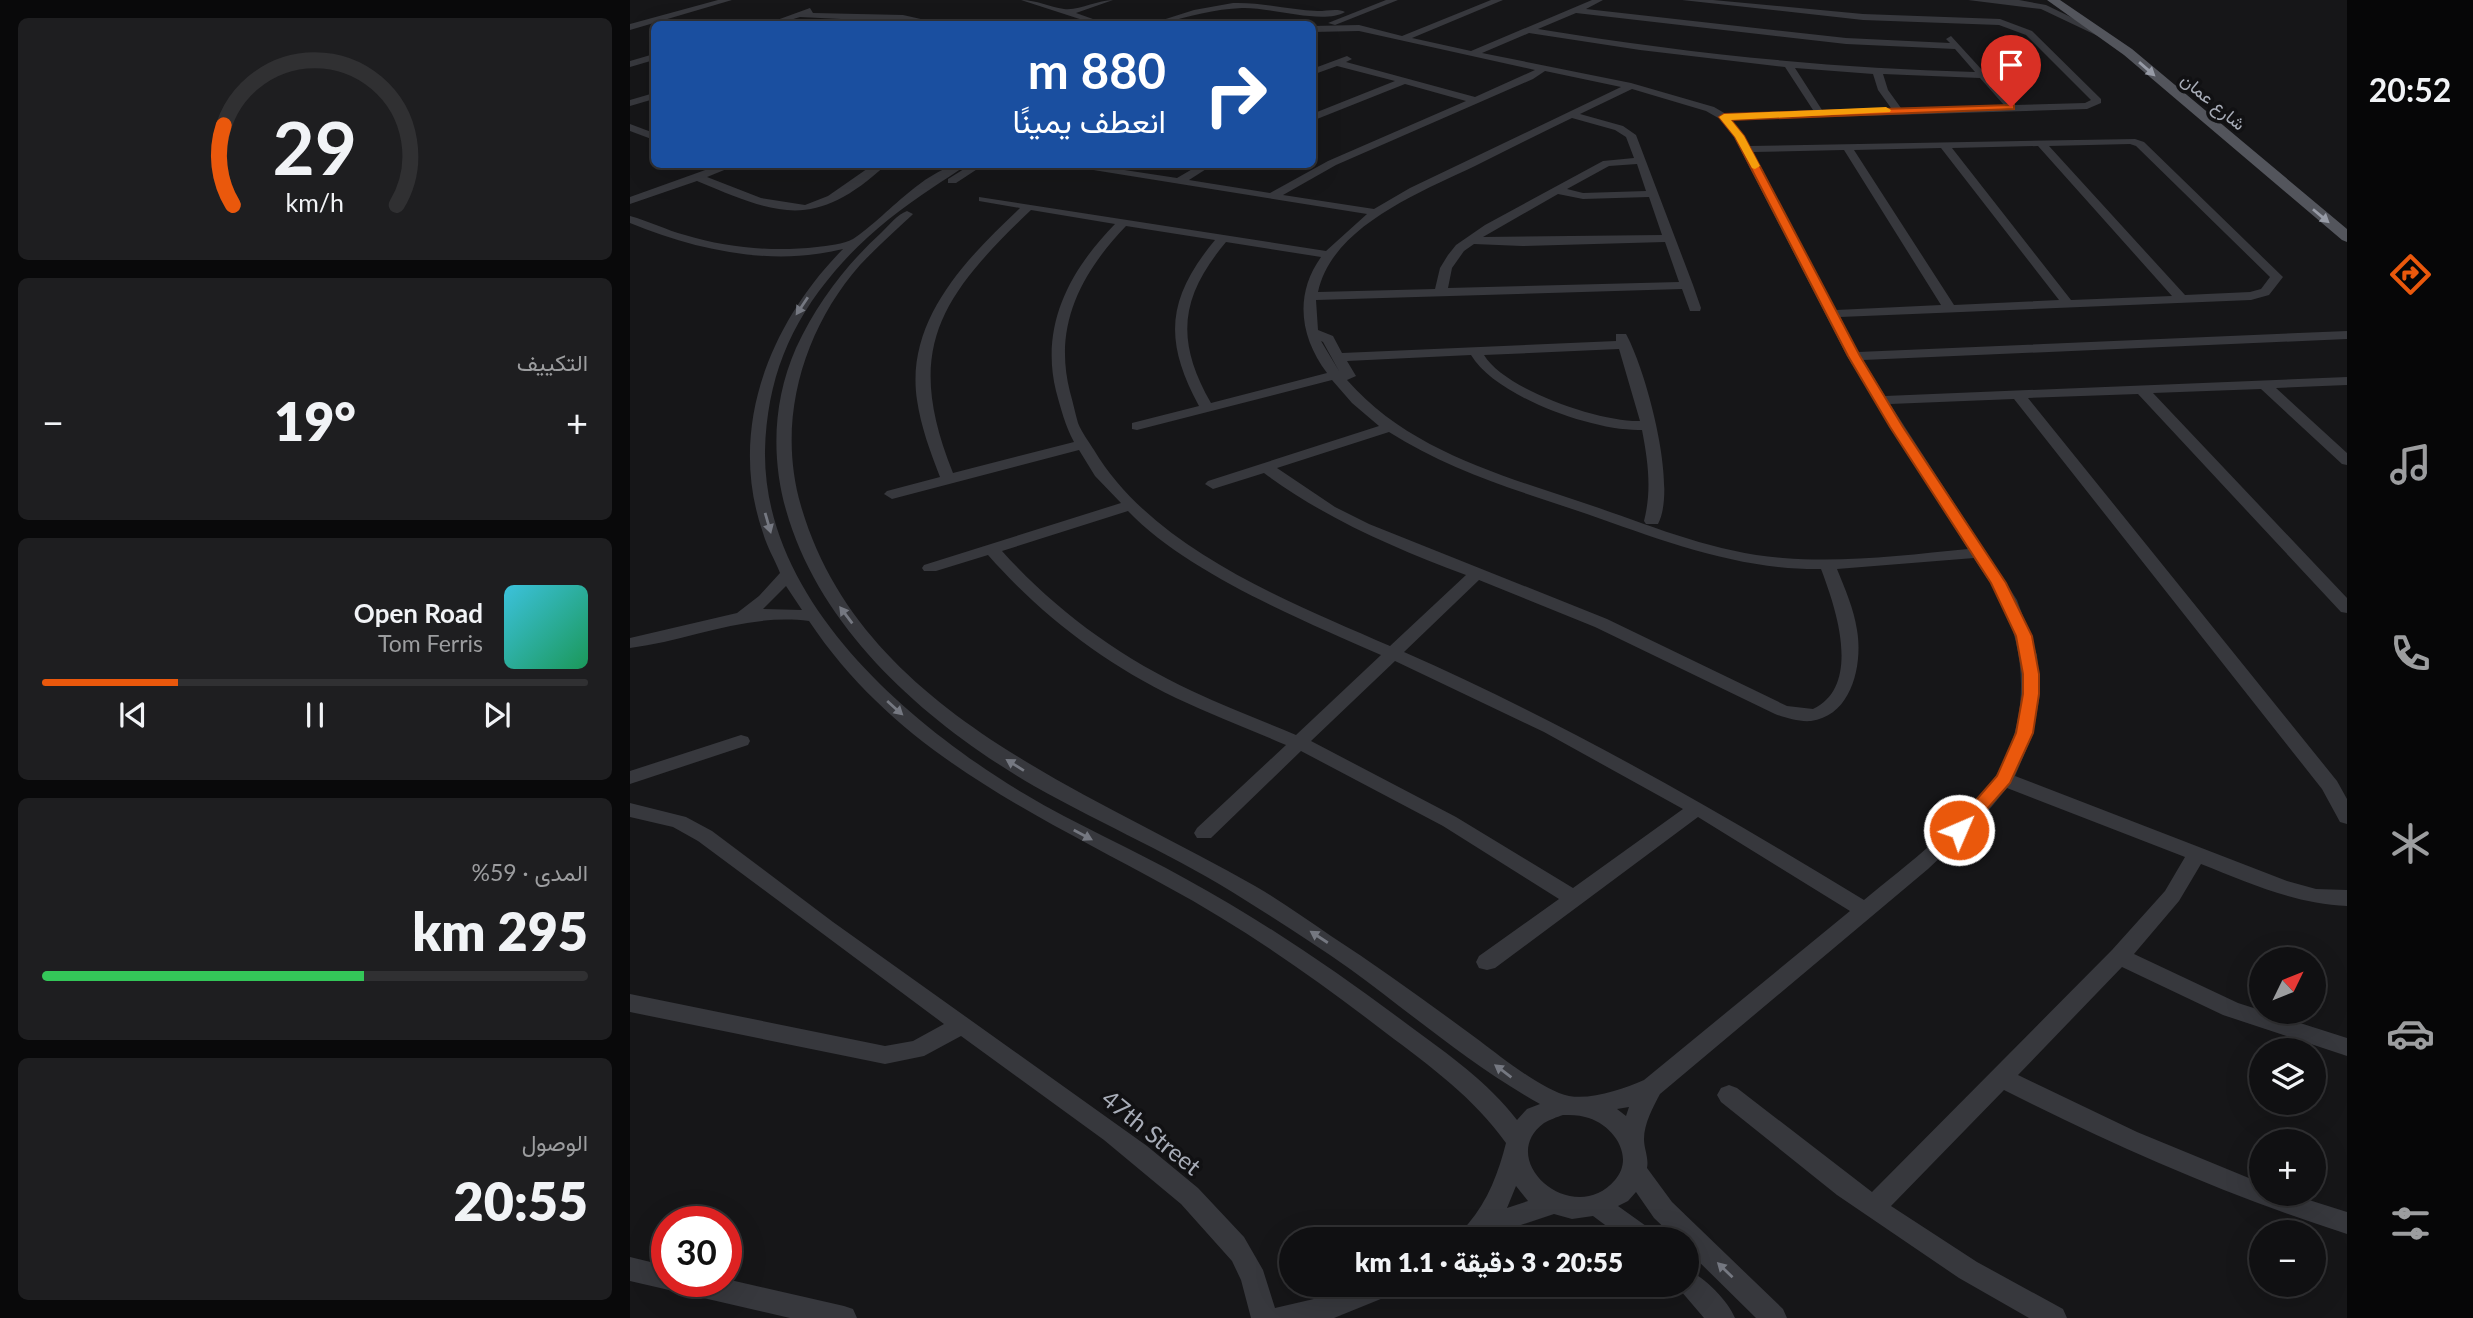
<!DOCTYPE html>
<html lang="ar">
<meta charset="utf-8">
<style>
:root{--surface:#101012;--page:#1e1e20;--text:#f1f3f6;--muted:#9c9d9f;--line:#303032;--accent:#ea580c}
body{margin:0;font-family:Lato,Vazirmatn,sans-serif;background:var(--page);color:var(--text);direction:rtl;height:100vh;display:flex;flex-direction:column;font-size:26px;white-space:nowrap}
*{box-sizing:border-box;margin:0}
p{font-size:23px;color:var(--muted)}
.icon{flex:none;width:38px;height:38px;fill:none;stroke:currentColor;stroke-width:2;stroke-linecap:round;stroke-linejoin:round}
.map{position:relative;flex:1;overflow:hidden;direction:ltr}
.panel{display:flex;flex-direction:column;gap:18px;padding:18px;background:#09090a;width:630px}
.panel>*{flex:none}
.guide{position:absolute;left:21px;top:21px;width:665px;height:147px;border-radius:10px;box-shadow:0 7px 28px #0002,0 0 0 2px var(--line);direction:rtl;background:#1a4fa0;color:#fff;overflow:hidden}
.needle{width:46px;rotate:47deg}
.tools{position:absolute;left:1619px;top:947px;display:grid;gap:14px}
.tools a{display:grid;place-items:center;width:77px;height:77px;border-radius:50%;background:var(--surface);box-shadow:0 7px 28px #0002,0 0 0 2px var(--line);font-size:35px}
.speed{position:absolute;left:21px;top:1206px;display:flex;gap:14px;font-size:35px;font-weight:700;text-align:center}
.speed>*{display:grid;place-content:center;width:91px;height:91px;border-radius:50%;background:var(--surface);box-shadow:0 7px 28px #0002,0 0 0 2px var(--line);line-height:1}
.speed .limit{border:10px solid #d22;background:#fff;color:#111}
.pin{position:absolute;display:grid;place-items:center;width:60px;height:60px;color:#fff;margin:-72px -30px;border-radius:50% 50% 50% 0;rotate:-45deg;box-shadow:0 0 7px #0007}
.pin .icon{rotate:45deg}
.me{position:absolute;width:77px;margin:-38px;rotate:45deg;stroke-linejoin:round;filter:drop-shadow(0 0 5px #0008)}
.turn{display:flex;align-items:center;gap:24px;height:147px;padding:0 35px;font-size:32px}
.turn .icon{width:91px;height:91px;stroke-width:2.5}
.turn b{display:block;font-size:49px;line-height:60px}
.big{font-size:52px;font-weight:800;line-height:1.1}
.panel .tile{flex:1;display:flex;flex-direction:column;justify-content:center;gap:10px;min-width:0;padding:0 24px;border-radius:10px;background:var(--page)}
.panel .dial{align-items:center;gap:0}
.dial svg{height:182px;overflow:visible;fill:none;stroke:var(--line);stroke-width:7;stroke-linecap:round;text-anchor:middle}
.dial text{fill:var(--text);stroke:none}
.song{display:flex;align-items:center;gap:21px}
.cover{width:84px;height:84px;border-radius:10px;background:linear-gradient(135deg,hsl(190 70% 55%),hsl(150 70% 35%))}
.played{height:7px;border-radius:4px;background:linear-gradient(90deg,var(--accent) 25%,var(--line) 25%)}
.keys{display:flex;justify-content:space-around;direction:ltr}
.heat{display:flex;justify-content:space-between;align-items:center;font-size:38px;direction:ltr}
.charge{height:10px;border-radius:5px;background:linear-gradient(90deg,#34c759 59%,var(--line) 0)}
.trip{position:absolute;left:649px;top:1227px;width:420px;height:70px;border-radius:35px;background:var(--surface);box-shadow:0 7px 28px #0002,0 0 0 2px var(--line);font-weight:800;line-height:70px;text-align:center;direction:rtl}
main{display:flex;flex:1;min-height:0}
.tab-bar{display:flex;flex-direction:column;width:126px;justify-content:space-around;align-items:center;background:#060607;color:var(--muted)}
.tab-bar .icon{width:49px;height:49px}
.tab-bar .current{color:var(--accent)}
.tab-bar b{font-size:32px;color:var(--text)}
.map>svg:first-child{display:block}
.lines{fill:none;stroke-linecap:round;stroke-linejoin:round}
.minor{fill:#37383d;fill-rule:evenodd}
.major{fill:#53555c;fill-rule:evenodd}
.oneway{fill:#979ba6}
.oneway2{fill:#757881}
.route{fill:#ea580c;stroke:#983908;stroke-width:2}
.slow{fill:#f59e0b}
.labels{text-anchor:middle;stroke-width:7;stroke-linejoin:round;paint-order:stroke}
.far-street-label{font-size:18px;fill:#a8adb8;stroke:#111113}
.near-street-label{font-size:24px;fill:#a8adb8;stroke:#111113}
</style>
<main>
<nav class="tab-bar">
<b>20:52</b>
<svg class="icon current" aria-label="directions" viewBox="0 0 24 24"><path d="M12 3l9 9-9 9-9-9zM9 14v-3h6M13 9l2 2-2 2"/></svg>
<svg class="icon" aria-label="music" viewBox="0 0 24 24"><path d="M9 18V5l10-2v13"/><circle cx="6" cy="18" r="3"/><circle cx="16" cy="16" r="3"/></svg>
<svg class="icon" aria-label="phone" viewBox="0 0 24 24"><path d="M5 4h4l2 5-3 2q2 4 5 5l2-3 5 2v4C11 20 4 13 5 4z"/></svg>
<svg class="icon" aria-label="climate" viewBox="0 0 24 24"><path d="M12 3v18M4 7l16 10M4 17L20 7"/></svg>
<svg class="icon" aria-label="car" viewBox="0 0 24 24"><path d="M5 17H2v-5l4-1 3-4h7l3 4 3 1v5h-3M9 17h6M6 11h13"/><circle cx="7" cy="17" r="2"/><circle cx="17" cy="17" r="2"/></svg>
<svg class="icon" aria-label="filters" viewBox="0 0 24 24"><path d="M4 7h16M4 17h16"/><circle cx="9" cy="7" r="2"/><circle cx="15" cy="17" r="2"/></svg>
</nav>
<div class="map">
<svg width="1717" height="1318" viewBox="0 0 1717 1318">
<rect width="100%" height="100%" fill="#161618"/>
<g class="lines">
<g class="minor">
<polygon points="88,0 102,0 0,30 0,24"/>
<path d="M391,0C407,0 419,7 434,9C449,11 467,0 483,0L446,13L477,24H465Z"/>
<polygon points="756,0 768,0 705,25 698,23"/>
<path d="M861,0H873L782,38L841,51L962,0H973L956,9L1216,38L1320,43L1316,39L1321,36L1384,105L1455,103L1461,100L1396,35L1369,25L1233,20L1052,0H1083L1233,14L1370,19L1402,31L1471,99V103L1457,109L1101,120L1119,146L1505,139L1514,142L1653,277L1639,295L1621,300L1210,317L1228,352L1717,331V339L1233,360L1255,396L1717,377V385L1646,388L1717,453V465L1712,464L1631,389L1523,393L1717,598V613L1711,612L1508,394L1398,398L1707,781L1717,799V824L1710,822L1692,789L1384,399L1260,404L1387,600L1407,655L1410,694L1403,734L1385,776L1657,881L1686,889L1717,890V906C1665,904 1619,883 1571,864L1549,901L1504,954L1608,1003L1717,1038V1056L1593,1015L1492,967L1388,1075L1507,1132L1631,1183V1194H1660L1717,1212V1234C1598,1196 1485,1146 1374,1090L1261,1206L1347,1262L1433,1309L1437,1318H1399L1329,1278L1207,1195L1091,1102L1087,1095L1091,1088L1099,1085L1107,1088L1242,1192L1482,950L1535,891L1555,857L1377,788L1354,816L1298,869L1030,1094C1023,1107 1014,1124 1014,1139C1014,1149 1019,1158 1017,1168L1042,1202L1153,1309L1157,1318H1126L1057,1250V1239H1046L1024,1218L1006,1192L998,1201L988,1206L1023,1231L1027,1239H994L963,1216L942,1219L924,1214L873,1231L859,1239H823C827,1230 833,1230 838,1224C858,1201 869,1171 876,1143C844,1098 800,1066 756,1033C686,979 614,928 536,886C402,812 268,754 179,621C117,613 61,640 0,648V638L107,613L129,596L150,573C145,560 137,547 133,533C97,430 139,324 213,249C142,267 66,250 0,223V216C19,221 36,230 55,235C98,248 143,252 187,247C197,246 214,244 223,239C256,218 297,164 337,164C326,173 313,180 302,188C267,211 232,239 205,271C159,325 137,380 135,451C133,600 277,723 393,793C446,825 503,849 556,879C635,922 709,973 781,1027C819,1055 858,1082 887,1120L897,1109L910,1104C842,1066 783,1015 720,969C686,945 650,922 615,900C548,857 473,825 404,786C299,725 190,631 156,510C141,457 143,400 166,348C187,303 215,266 252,232C260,224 267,215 277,211L283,214L281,216C264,232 246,248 230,265C173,330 146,421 171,506C231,712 456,789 625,886C651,901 676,919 701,936C752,969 801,1005 850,1041C871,1057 914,1091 939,1096C962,1100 993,1089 1014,1080L1220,911L1068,817L865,968L857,970L849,968L846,962L849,956L929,899L813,826L671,751L581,838H567L564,833L567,828L656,745C619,729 582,715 546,698C474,663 411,615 358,555L306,571H294L292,568L294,565L491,503L465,476L449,450L262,499L254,494L257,491L310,477C300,451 291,427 287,400C275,320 337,258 390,208L349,201V197L696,251L737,214L426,164H455L547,178L571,164H584L559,180L640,193L698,161L836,101L775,84L682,121V114L765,81L707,66L682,75V69L717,56L722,59L716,62L845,97L905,70L729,31L683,32L682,26L729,25L772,36ZM946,13L1216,44L1325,49L1345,72C1198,68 1053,53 908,29ZM899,33L1010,50L1155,67L1183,110L1096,114L1084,107L1001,83L852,53ZM1165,68L1243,74L1248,90L1261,108L1192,110ZM915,71L991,87L780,188L744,209L653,195L706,165L903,79ZM1253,74L1350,78L1374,105L1271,108L1258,90ZM1002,89L1076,111L1090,119L1104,137L1217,356L1338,549C1277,555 1214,563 1153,558C1088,553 1029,529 969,508C879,477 782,454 717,380L726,376L717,361L841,355C866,397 965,432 1012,430C1018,461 1022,490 1014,521L1016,524H1028C1048,487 1016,370 996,334H986V341L712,353L703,336L688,330L686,300L1052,289L1060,311H1070L1071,308L1063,285L1006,135L993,126L950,114ZM942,118L985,130L996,137L1004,158L973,161L855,225L826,245L818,255L810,268L805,289L688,292C702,226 791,192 845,166C877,150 909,134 942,118ZM1500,144L1506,146L1640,277L1631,289L1620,292L1555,295L1419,146ZM1408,146L1542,296L1441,300L1322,148ZM1311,148L1429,300L1324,305L1224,150ZM1214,150L1311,305L1206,310L1123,152ZM1007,164L1016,191L953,193L937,189L979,166ZM928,194L953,199L1019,197L1032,235L853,237ZM401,210L485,224C440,270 410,325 426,391C431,409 435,425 444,442L323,473C273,349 310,297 401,210ZM496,226L585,240C537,298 533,340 569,406L502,423V429L507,430L702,380L722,403L749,426L578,481L575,484L583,489L634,473C696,519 764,548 836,575L760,646C659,602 523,549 464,450C459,442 452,433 448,423C445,413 443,402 440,392C423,326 451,273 496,226ZM596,242L691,257C664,295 670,337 697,373L581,403C545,340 550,297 596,242ZM1035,242L1049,282L818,288L822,268L834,251L844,244L892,246ZM691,341L693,342L709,371ZM989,349L1010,421C970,422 875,390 854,355ZM759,432C820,471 889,491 957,514C1034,541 1108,570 1191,569C1205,606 1233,685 1183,709L1157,706L977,619L739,524L705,507L647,468ZM498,511C557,573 672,620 751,655L666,735C631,720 596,707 562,691C489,657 425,610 372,551ZM1344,558C1352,572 1363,585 1370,599C1398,653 1399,721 1367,774C1341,816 1273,868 1234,900C1085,809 935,723 774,652L849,580L965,627L1145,714C1156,718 1169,722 1181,721C1222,716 1233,664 1227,630C1224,609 1215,589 1207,569ZM156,586L172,610L133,609ZM765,661L914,732L1053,809L943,888L826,817L681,741ZM999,1107L996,1116L987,1109ZM933,1115C940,1115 948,1115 955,1117C982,1123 1006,1156 985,1180C943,1229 864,1160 914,1123C919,1120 927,1117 933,1115ZM886,1186L898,1201L877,1208Z"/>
<polygon points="1338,0 1389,0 1416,5 1478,35 1470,37 1411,9"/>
<path d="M603,3C632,2 659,10 688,11C697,11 708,8 715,12C693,25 640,7 612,8C585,9 558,16 532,24H520L564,10Z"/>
<polygon points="180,8 183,13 273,15 313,24 170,17 147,24 136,24"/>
<polygon points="24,54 24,60 0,67 0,61"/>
<polygon points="24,93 24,99 0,106 0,100"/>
<polygon points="0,124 24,133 24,140 0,131"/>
<path d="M92,164H109L77,177L131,198L175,205L198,196L244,164H257C185,230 150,216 67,181L0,204V197Z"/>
<polygon points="342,164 355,164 326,183 318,183 318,179"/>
<polygon points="111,735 118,737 120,741 118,745 0,784 0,771"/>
<polygon points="0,803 56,817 82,831 203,922 517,1146 568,1188 614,1237 633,1270 645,1308 701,1295 727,1284 772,1284 768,1292 704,1318 621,1318 611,1280 602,1261 551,1204 474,1140 331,1036 294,1056 255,1064 0,1012 0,994 255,1046 283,1041 314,1024 68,841 43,827 0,817"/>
<polygon points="0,1257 37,1266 37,1281 96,1279 214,1306 223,1309 227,1318 160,1318 0,1281"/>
<path d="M1057,1270C1075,1277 1098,1301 1105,1318H1074L1045,1284H1057Z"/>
</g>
<polygon class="major" points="1417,0 1430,0 1502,49 1717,229 1717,242 1712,240 1494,55"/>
</g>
<defs><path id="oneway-solid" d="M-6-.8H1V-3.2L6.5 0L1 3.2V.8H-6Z" transform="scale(1.75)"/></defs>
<g class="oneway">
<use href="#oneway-solid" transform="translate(1517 69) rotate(41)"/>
<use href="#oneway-solid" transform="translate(1691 216) rotate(40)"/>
</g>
<g class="oneway2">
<use href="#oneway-solid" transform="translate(172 306) rotate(124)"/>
<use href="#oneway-solid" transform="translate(138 523) rotate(74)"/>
<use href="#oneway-solid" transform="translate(216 615) rotate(-127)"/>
<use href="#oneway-solid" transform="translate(265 708) rotate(42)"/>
<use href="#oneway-solid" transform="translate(385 765) rotate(-148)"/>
<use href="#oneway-solid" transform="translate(453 835) rotate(28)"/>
<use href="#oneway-solid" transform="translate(689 937) rotate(-147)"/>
<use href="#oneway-solid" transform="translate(873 1071) rotate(-143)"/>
<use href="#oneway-solid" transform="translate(1095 1270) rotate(-136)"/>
</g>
<polygon class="route" points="1381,105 1384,105 1384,109 1101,120 1114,136 1230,356 1273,427 1376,583 1402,636 1409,674 1409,694 1403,733 1380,783 1335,834 1322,834 1320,830 1367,776 1386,733 1393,694 1393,674 1386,636 1361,583 1260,427 1218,356 1105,137 1089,117 1094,114"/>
<polygon class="slow" points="1256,107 1261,110 1260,112 1101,120 1114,136 1130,166 1125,169 1122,168 1105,137 1089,117 1094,114"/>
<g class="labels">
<g class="far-street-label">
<text transform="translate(1583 102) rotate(40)" y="6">شارع عمان</text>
</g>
<g class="near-street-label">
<text transform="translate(521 1133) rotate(39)" y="8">47th Street</text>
</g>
</g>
</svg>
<div class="tools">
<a><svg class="needle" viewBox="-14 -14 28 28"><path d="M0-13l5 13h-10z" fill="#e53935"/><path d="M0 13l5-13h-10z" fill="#9c9d9f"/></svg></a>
<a><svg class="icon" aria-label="layers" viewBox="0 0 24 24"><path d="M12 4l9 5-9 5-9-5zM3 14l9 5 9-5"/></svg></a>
<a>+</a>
<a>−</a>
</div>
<div class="speed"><div class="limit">30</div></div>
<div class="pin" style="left:1381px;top:107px;background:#d93025"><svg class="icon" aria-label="arrive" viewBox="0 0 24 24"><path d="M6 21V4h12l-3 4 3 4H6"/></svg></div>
<svg class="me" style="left:1329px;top:830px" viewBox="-20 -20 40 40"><circle r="17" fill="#ea580c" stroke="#fff" stroke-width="3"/><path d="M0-11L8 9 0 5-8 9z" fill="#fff"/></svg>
<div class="trip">20:55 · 3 دقيقة · 1.1 km</div>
<div class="guide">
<div class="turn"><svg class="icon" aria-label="right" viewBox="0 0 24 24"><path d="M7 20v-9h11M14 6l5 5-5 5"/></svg><div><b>880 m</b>انعطف يمينًا</div></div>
</div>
</div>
<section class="panel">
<div class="tile dial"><svg viewBox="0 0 100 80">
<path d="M14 69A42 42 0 1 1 86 69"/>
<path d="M14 69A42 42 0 0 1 10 34" stroke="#ea580c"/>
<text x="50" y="56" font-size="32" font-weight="700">29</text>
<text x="50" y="72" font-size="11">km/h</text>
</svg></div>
<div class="tile"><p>التكييف</p>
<div class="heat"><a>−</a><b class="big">19°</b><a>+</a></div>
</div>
<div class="tile">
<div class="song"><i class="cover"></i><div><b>Open Road</b><p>Tom Ferris</p></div></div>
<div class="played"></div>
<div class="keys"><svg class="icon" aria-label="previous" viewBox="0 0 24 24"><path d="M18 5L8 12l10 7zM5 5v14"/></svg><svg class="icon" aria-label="pause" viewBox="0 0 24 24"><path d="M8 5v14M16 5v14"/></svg><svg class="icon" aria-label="next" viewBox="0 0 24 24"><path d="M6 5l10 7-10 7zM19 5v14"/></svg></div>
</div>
<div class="tile"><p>المدى · 59%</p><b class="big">295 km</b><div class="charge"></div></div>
<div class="tile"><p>الوصول</p><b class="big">20:55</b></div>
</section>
</main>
